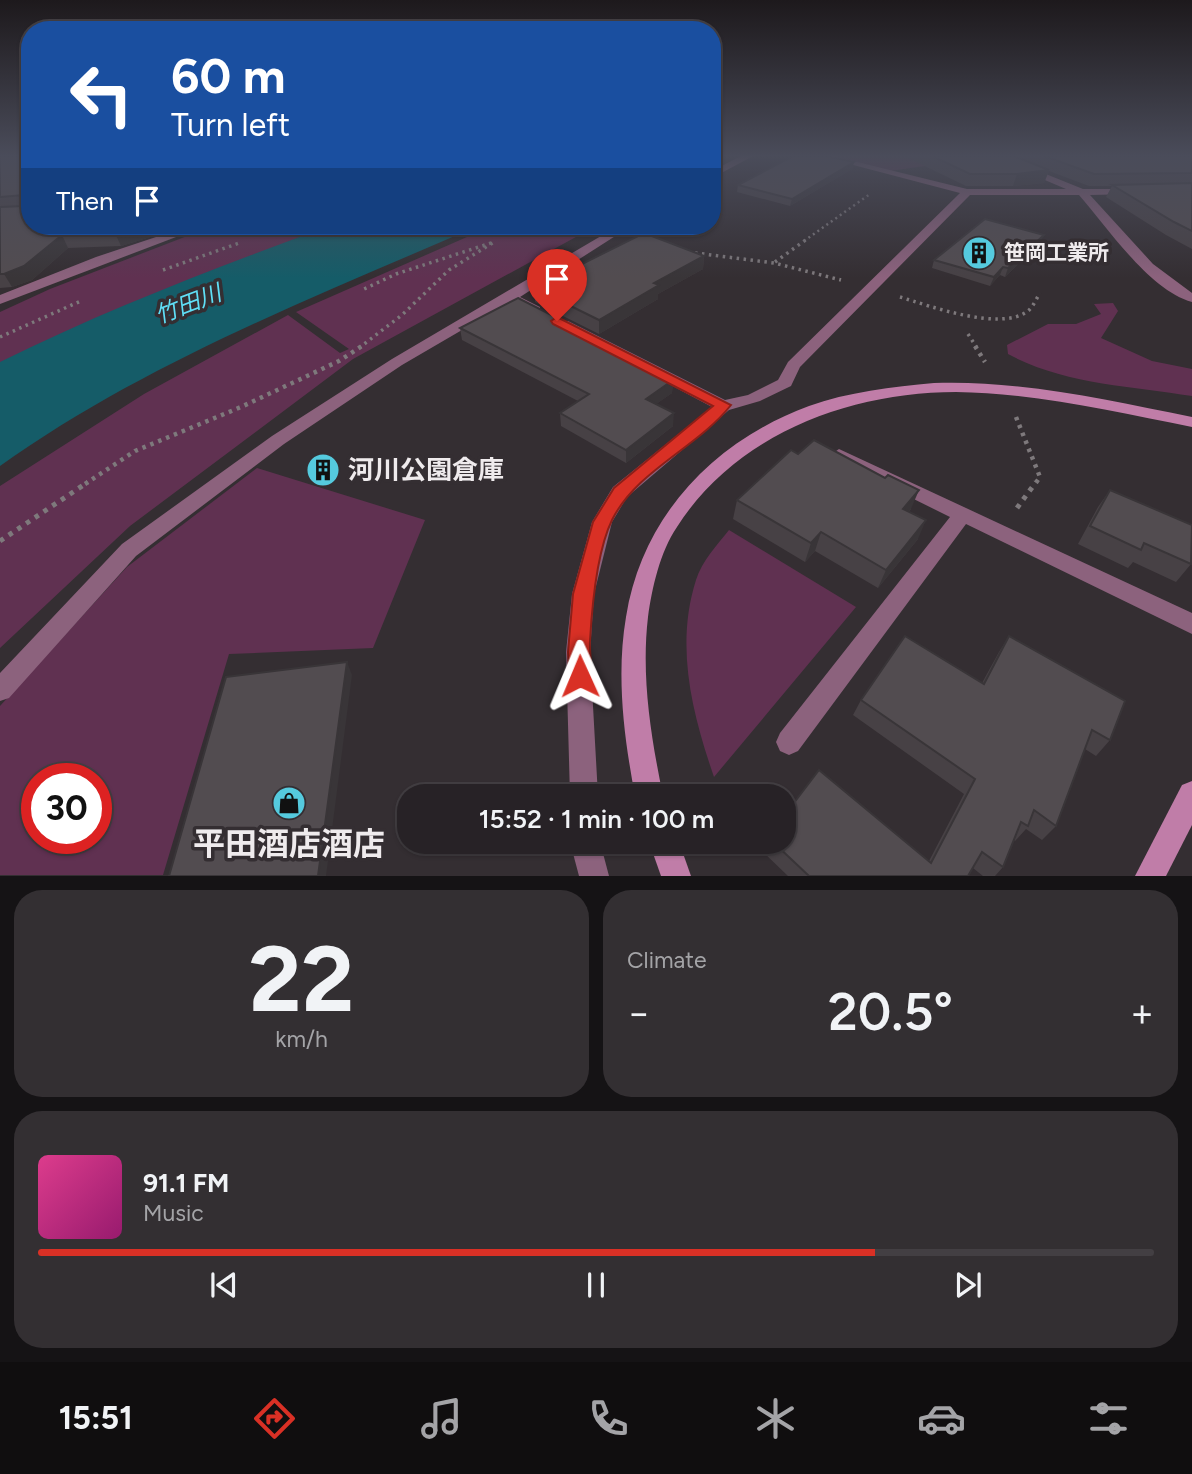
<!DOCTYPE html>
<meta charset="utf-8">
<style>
:root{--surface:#272226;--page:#332f32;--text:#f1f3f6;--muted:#a4a4a7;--line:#433f43;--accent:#d93025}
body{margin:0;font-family:Figtree,"Noto Sans JP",sans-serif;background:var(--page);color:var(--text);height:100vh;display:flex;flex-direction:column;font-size:26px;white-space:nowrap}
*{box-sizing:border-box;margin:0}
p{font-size:23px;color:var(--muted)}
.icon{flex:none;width:38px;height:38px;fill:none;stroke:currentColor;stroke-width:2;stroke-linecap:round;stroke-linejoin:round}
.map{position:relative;height:876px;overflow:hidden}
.details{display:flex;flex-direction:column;gap:14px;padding:14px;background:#151315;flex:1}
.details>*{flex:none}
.banner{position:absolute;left:21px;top:21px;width:700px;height:214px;border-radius:28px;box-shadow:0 2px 5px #0004,0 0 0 2px var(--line);background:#1a4fa0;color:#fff;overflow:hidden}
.speed{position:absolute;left:21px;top:763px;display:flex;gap:14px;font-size:35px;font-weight:700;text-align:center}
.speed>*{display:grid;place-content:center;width:91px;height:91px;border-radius:50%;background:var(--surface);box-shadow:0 2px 5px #0004,0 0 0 2px var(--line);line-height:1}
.speed .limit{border:10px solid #d22;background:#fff;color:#111}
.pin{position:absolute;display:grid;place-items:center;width:60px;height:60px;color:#fff;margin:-72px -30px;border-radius:50% 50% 50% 0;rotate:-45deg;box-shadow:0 0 7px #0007}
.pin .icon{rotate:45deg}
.me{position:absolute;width:77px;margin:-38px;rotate:359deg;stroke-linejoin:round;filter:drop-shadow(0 0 5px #0008)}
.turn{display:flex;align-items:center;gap:24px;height:147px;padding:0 35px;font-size:32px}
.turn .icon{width:91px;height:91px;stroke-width:2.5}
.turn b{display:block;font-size:49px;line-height:60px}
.then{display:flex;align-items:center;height:66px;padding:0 35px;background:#0003;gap:14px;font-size:26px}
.big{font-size:52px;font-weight:600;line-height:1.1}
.details .card{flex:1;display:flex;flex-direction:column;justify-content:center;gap:10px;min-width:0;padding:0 24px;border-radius:28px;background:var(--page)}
.details .dial{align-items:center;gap:0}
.dial b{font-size:91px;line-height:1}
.song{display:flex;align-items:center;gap:21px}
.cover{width:84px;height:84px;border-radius:10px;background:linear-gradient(135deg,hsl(330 70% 55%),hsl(320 70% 35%))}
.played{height:7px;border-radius:4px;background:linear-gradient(90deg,var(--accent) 75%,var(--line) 75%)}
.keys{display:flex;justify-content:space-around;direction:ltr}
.heat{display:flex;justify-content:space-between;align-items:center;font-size:38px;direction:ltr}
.details .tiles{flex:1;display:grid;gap:14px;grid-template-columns:1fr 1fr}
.card:last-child{grid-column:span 2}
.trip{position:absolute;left:397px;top:784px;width:399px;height:70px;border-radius:28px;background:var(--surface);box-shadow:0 2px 5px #0004,0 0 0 2px var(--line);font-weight:600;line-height:70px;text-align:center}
.menu{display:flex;height:112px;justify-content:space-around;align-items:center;background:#100e0f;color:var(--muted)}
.menu .icon{width:49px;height:49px}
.menu .on{color:var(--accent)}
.menu b{font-size:32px;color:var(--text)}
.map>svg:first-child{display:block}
.green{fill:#603151;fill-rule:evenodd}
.water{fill:#155c68}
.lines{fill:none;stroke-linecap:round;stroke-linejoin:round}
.path-far3{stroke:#7e797c;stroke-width:2.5;stroke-dasharray:2 3.5;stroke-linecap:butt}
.path-far2{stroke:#7e797c;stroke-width:3.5;stroke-dasharray:2.5 4.5;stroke-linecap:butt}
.path-far1{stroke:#7e797c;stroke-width:4.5;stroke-dasharray:3.5 5;stroke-linecap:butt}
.path{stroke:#7e797c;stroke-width:5;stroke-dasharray:4.5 6;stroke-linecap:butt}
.street{fill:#8c627d;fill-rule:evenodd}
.secondary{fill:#c07da8;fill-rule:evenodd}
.wall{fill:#474145}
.shaded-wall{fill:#393538}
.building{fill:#524c50;stroke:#393538;stroke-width:2}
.route{fill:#d93025;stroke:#8d1f18;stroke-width:2}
.labels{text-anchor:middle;stroke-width:7;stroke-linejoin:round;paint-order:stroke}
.far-poi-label{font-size:21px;font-weight:bold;fill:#efebed;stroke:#342e32;text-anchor:start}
.far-water-label{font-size:23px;font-style:italic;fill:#5fdff6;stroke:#342e32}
.poi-label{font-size:26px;font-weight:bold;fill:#efebed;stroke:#342e32;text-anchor:start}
.near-poi-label{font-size:32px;font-weight:bold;fill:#efebed;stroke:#342e32}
</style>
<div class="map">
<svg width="1192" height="876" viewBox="0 0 1192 876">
<rect width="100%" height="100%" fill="#342e32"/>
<g class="green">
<polygon points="832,156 956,156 966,160 890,171"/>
<polygon points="213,226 328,226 117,314 0,371 0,312 50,289"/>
<polygon points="492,226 596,226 353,359 130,526 0,648 0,486 144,394 288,315 340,353 349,349 296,312"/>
<path d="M1113,303L1118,311L1101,338L1152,361L1192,369V396C1131,386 1063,384 1008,354L1007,345L1048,324H1076L1101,314L1094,304Z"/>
<path d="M257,468L425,520L373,648L229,654L163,875H0V706L127,567ZM37,779H96V838H37Z"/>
<path d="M729,530L856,607L714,777C692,713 675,646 696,580C702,561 717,545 729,530Z"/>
</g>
<path class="water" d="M329,226H478C315,297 146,362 0,466V362C107,309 218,267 329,226Z"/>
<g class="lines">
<polyline class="path-far3" points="804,241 870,194"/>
<g class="path-far2">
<polyline points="688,252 774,263 841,280"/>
<polyline points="775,262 807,239"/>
<polyline points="163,270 242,242"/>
<path d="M900,297C930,306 1000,332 1028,311C1033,307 1036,299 1040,293"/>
<polyline points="968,334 977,348"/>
<polyline points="0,337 83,300"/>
<polyline points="359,348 402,315 449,270 494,242 396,274 362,290"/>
</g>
<g class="path-far1">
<polyline points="975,346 985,362"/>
<polyline points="1016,417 1040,477 1035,484"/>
<polyline points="85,484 135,451 241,407 339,361 362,346"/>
</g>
<g class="path">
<polyline points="1017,508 1036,482"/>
<polyline points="0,541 88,482"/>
</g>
<g class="street">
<polygon points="741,156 753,156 712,178 712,171"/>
<path d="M819,156H833L967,189H1066L988,156H1001L1083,189H1138L1139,191L1134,194L1090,195L1153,264L1192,293V302C1149,290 1108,228 1079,195H970L800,367L791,386L760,401L729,410L627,497L612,522L594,594L590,652L598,796H570L566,652L572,594L592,522L613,487L712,407L556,324L558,321H568L725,400L748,395L778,380L788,362L960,193Z"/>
<polygon points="189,226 205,226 0,304 0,295 96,257"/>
<polygon points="618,226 631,226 520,297 540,307 540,313 530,313 510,302 402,365 284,444 136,556 9,698 0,701 0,673 122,544 272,436 392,359"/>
<polygon points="839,449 1192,613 1192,634 966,524 798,751 789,755 780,751 776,742 780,733 950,517 833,459 830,455"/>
<polygon points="570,842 600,842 609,876 579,876"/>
</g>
<g class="secondary">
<path d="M934,383C1020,380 1108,400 1192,417V427C1115,412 1035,393 956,392C850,392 736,434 677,527C660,552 652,588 648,617C641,677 651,737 663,796H635C624,737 616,676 626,617C642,516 714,441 809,406C847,392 893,387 934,383Z"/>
<polygon points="1192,781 1192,825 1166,876 1135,876 1182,785"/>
<polygon points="649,842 679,842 691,876 661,876"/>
</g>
</g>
<g class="wall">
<polygon points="0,156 186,226 121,246 68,248 32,280 12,287 0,288"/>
<polygon points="904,156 1192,156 1192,249 1166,235 1106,197 1112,186 1089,186 1049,171 1044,183 1013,186 966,186"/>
<polygon points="854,162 852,169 790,206 737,192 738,185"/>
<polygon points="1040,243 1005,277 1000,275 990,286 932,268 934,260"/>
<polygon points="704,256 703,269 658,294 658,299 599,334 535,302 534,288"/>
<polygon points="460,328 583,331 583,335 673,380 672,393 656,404 673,426 626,463 561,426 560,413 578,401 462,340"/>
<polygon points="1110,490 1191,564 1176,582 1133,562 1128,568 1078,544 1098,507"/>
<polygon points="737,500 911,509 909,512 918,539 878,588 815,551 805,562 733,519"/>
<polygon points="1009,636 1110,740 1096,756 1085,749 1056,826 1042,840 1026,829 1015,841 1014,840 1003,867 995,876 983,876 973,868 968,876 788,876 762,851 766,842 784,842 929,861 964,794 853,715 861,700 982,683 999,652"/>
</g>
<g class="shaded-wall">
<polygon points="854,162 852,169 790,206 792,199"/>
<polygon points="1049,170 1044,183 1013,186 1017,174"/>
<polygon points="140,226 186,226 121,246 115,233"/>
<polygon points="62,235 68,248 32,280 12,287 4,274"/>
<polygon points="1044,235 1040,243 1005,277 1008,268"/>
<polygon points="704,256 703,269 658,294 658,299 599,334 599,320 654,283"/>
<polygon points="1003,267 1000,275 990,286 994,277"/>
<polygon points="673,380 672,393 645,412 646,399"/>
<polygon points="674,413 673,426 626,463 626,450"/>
<polygon points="919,490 911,509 896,527 903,509"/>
<polygon points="926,520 918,539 878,588 886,570"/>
<polygon points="821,532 815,551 805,562 811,543"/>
<polygon points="347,662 352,675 326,876 318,876"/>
</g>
<g class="building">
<polygon points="0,156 30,156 30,226 140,226 115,233 62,235 24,266 4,274 0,274 0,207 24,206 26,204 24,195 0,197"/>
<polygon points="793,156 826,156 854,162 792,199 738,185"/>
<polygon points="932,156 1014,156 1049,170 1017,174 970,174"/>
<polygon points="1044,156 1192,156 1192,173 1094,174"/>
<polygon points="1192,183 1192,231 1174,222 1112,185"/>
<polygon points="985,219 1044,235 1008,268 1003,267 994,277 934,260"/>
<polygon points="644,233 704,256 654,283 659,285 599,320 534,288"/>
<polygon points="518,298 583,331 580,333 673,380 646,399 674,413 626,450 560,413 589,394 460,328"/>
<polygon points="814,440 885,478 888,475 919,490 903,509 926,520 886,570 821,532 811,543 737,500 791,450 798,454"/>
<polygon points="1110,490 1192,525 1191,564 1144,543 1141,550 1090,526"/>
<polygon points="905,636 984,684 1009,636 1125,701 1110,740 1092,730 1056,826 1034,810 1028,826 1021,822 1003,867 982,852 968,876 809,876 773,842 784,842 784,816 819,770 931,863 975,779 861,700"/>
<polygon points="347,662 318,876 169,876 226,677"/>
</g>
<linearGradient id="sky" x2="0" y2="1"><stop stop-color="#1d191c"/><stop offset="0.56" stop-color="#4a4c5a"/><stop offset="1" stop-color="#4a4c5a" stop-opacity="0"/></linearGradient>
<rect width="1192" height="278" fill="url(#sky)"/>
<path class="route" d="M557,317L731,405C697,448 637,470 612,520C597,551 592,606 590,641C589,654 594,670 588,683L580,686L572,683L569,676L568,652L573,594L593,522L614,488L713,406L553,324L551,321Z"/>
<defs>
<symbol id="building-disc" viewBox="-11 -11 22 22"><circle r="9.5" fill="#55cade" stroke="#342e32"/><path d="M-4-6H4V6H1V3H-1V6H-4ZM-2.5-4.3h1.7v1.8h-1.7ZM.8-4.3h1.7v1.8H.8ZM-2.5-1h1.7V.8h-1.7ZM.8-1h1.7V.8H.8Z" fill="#111"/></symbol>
<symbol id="shop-disc" viewBox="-11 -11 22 22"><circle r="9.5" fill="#55cade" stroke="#342e32"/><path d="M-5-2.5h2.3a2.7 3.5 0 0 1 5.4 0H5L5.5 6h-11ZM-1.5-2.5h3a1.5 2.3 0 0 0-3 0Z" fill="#111"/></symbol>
</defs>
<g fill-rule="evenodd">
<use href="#building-disc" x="960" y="234" width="38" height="38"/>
<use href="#building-disc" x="304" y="451" width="38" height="38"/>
<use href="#shop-disc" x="270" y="784" width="38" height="38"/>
</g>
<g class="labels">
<g class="far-poi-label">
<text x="1004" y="260">笹岡工業所</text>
</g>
<g class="far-water-label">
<text transform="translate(188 304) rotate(-21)" y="8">竹田川</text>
</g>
<g class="poi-label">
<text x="348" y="479">河川公園倉庫</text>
</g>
<g class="near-poi-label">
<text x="289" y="855">平田酒店酒店</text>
</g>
</g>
</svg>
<div class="speed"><div class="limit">30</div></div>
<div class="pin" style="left:557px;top:321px;background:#d93025"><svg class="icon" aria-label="arrive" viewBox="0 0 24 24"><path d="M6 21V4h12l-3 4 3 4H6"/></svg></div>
<svg class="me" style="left:580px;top:676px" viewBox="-20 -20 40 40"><path d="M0-17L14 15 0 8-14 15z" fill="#d93025" stroke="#fff" stroke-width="4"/></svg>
<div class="trip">15:52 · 1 min · 100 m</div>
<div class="banner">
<div class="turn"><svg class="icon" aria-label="left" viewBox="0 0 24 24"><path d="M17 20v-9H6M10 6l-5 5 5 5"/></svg><div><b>60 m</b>Turn left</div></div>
<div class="then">Then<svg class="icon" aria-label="arrive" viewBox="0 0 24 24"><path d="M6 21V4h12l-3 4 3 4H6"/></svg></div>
</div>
</div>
<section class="details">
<div class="tiles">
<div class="card dial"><b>22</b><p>km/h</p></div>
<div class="card"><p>Climate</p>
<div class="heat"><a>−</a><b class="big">20.5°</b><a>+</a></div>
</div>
<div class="card">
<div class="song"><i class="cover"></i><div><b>91.1 FM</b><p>Music</p></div></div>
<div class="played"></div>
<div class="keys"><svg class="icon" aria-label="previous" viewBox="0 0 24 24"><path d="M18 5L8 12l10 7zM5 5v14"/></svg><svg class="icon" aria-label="pause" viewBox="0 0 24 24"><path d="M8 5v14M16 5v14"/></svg><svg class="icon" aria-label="next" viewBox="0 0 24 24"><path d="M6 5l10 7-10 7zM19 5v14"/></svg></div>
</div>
</div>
</section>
<nav class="menu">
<b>15:51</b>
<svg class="icon on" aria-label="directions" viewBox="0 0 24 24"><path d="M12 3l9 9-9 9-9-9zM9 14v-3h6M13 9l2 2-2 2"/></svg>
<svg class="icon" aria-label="music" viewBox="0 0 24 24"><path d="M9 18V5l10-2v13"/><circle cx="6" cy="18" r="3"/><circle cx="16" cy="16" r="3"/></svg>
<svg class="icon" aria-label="phone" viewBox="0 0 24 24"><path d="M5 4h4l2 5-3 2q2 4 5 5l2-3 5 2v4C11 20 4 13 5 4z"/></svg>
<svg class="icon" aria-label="climate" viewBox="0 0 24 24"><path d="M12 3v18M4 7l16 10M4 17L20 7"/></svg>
<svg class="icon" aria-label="car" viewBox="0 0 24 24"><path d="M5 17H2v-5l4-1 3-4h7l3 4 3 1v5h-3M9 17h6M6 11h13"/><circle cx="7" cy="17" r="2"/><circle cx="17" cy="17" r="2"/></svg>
<svg class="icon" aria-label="filters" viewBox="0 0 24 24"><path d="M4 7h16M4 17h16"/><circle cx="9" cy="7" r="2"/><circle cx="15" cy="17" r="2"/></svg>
</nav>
